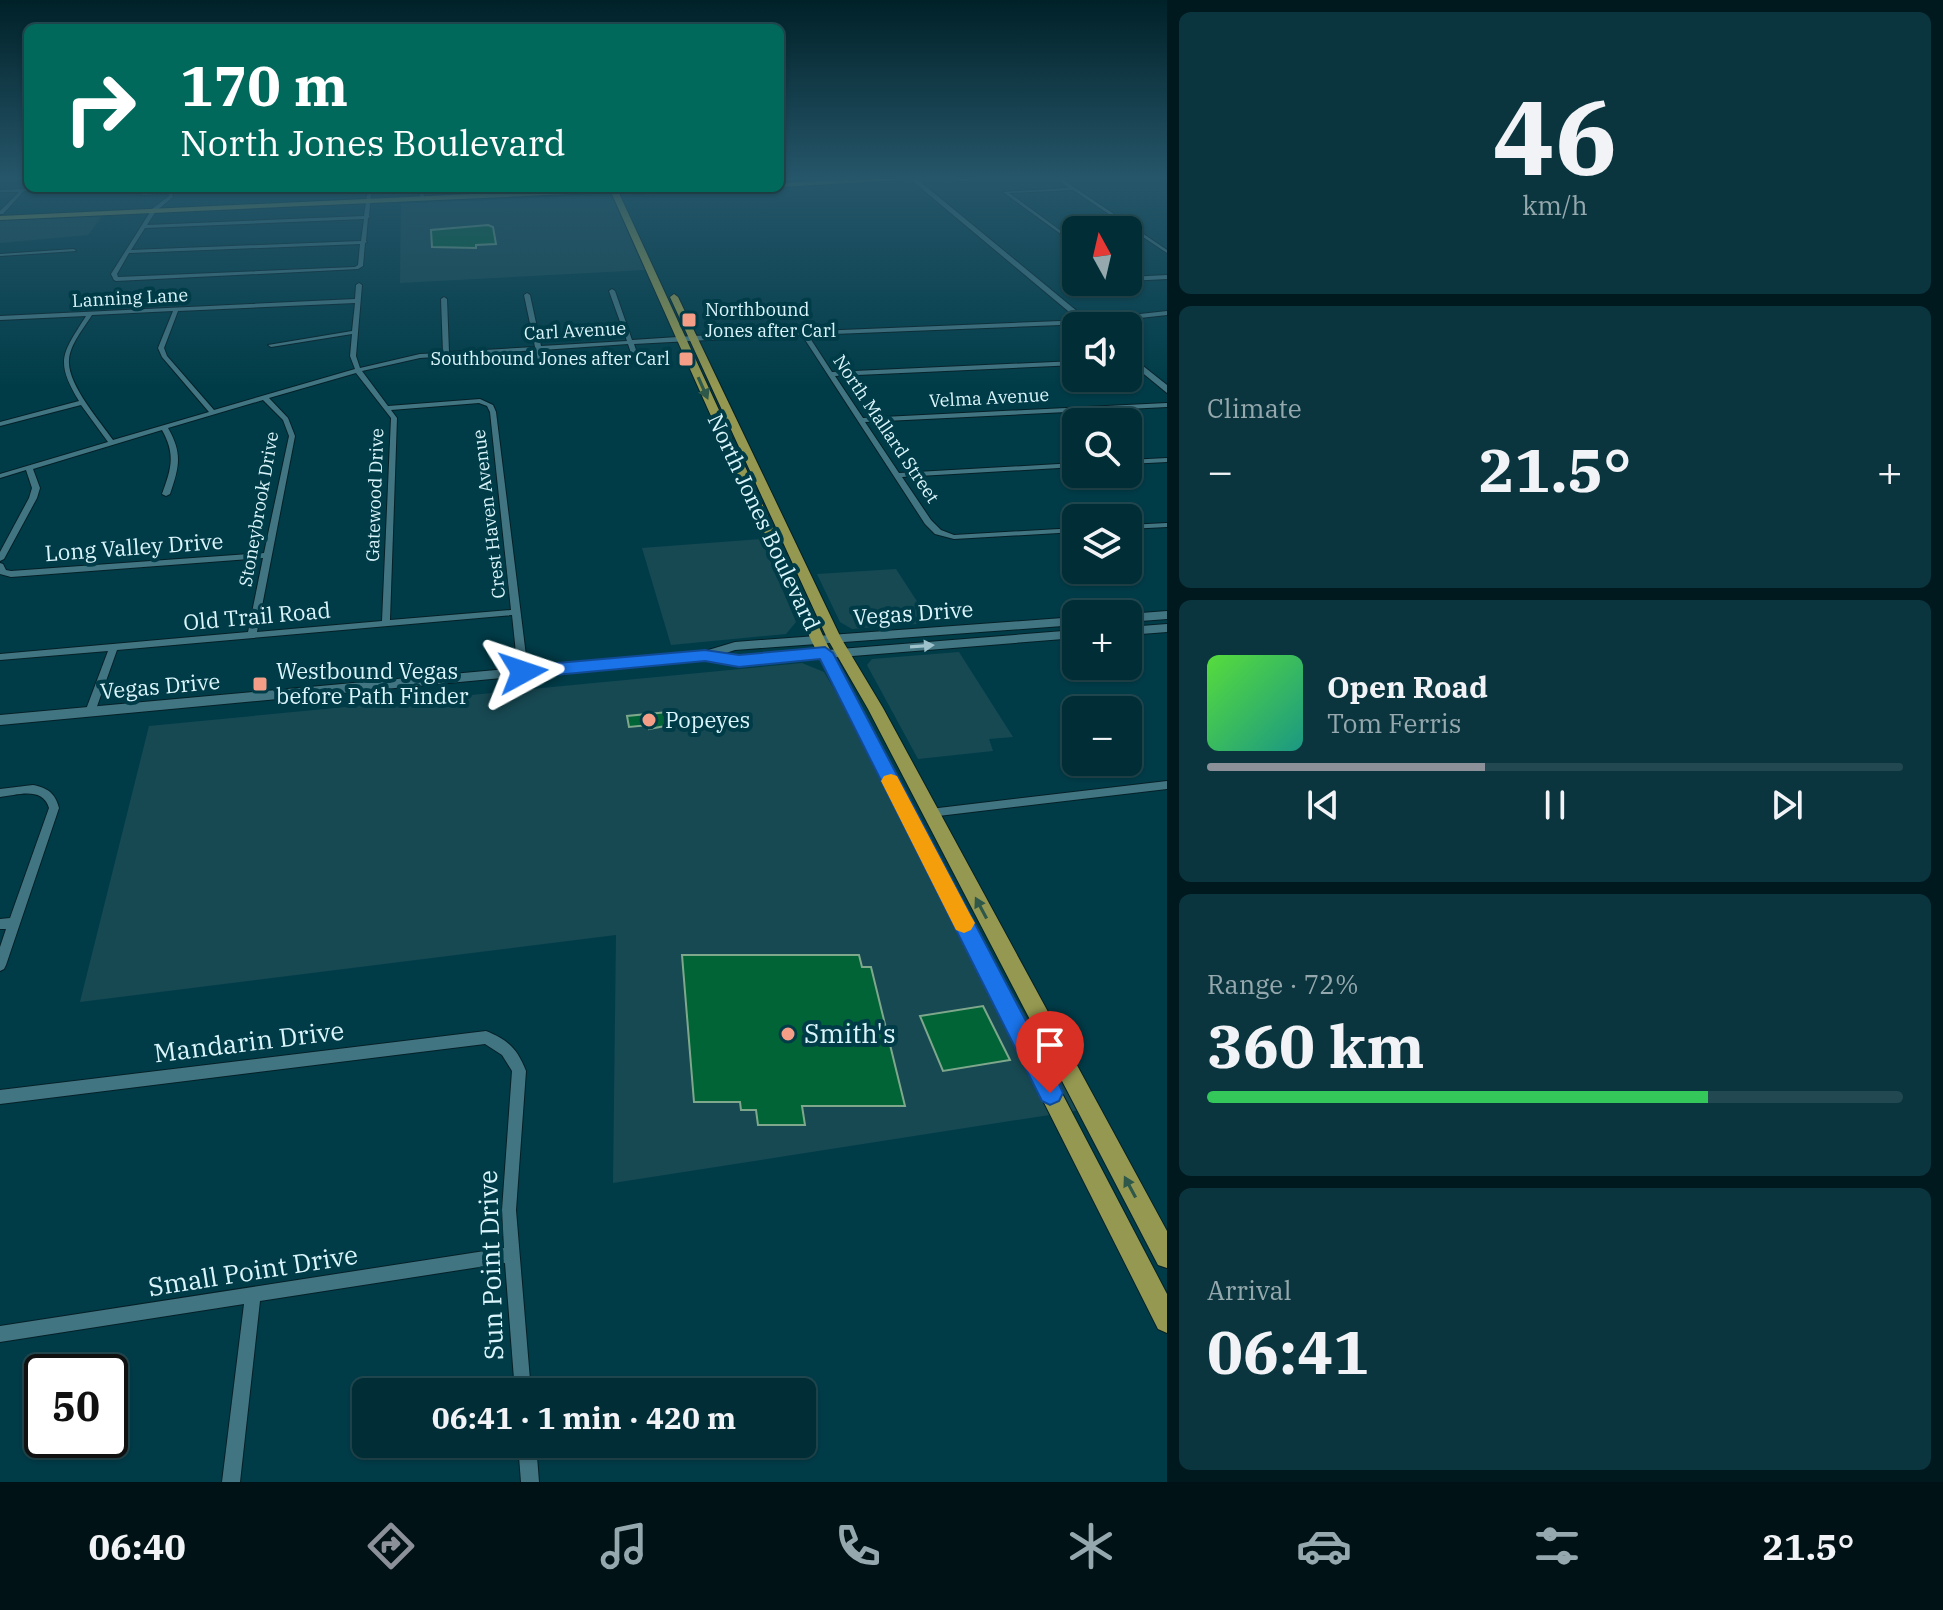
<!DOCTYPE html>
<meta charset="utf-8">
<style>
:root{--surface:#002d36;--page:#0a353e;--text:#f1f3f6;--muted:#95a8ad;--line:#224951;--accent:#8c9099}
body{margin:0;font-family:"IBM Plex Serif",serif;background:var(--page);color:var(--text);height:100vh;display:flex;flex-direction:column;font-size:30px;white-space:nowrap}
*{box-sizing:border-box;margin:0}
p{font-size:26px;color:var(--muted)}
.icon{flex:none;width:44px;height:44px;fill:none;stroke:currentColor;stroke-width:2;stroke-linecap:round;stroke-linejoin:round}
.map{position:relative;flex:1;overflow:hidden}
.sheet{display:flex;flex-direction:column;gap:12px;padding:12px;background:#00191e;width:776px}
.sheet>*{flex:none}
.banner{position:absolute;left:24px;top:24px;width:760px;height:168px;border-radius:12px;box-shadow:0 2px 6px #0004,0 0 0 2px var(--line);background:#00695c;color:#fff;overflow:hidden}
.needle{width:52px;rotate:352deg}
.buttons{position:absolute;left:1062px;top:216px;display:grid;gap:16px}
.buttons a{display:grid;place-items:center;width:80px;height:80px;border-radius:12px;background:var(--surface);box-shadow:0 2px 6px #0004,0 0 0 2px var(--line);font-size:40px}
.speed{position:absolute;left:24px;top:1354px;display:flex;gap:16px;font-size:40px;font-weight:700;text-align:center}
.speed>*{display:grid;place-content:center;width:104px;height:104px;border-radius:50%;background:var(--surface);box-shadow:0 2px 6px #0004,0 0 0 2px var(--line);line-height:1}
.speed .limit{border:4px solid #111;border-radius:12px;background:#fff;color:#111}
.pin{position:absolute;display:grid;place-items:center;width:68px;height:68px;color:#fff;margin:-82px -34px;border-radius:50% 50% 50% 0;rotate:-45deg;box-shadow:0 0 8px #0007}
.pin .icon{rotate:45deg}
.me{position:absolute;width:88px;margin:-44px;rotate:85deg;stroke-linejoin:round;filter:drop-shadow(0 0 6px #0008)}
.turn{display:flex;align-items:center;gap:28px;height:168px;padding:0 24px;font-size:36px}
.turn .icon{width:104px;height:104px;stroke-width:2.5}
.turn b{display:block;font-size:56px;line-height:68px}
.big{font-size:60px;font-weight:700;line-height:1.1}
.sheet .tile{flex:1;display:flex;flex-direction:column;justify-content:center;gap:12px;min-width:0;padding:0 28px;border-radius:12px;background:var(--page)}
.sheet .dial{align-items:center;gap:0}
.dial b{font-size:104px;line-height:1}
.song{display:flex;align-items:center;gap:24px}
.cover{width:96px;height:96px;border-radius:12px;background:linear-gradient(135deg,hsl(110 70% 55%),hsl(170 70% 35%))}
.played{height:8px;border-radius:4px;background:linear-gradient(90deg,var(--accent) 40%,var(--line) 40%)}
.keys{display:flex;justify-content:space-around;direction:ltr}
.heat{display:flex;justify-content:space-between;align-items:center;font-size:44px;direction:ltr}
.charge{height:12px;border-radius:6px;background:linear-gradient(90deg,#34c759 72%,var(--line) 0)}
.trip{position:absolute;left:352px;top:1378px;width:464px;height:80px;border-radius:12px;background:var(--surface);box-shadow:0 2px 6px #0004,0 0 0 2px var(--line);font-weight:700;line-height:80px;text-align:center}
.tab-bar{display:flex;height:128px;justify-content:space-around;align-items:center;background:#001216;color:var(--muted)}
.tab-bar .icon{width:56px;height:56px}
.tab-bar .selected{color:var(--accent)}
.tab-bar b{font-size:36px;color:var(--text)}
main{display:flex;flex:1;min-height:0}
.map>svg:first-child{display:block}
.built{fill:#174953}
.building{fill:#006437;stroke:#7fa78c;stroke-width:2}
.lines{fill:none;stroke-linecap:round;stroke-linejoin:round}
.street-casing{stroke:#052027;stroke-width:2}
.secondary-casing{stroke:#052027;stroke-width:2}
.primary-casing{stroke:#052027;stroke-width:2}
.street{fill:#427582;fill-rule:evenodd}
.secondary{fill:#427582;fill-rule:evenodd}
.primary{fill:#959850;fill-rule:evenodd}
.oneway{fill:#2d584a}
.oneway2{fill:#9dc2cb}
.route{fill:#1a73e8;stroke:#114b97;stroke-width:2}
.slow{fill:#f59e0b}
.poi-dot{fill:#f49e88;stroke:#003c48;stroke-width:3}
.labels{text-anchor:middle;stroke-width:8;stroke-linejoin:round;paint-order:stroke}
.far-street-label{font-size:18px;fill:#daf5fb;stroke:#003c48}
.far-poi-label{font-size:18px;fill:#daf5fb;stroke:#003c48;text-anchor:start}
.street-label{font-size:22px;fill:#daf5fb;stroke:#003c48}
.poi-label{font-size:22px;fill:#daf5fb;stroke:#003c48;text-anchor:start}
.near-poi-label{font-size:26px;fill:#daf5fb;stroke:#003c48;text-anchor:start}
.near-street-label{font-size:26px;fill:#daf5fb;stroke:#003c48}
</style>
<main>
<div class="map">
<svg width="1167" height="1482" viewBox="0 0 1167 1482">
<rect width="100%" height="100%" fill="#003c48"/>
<g class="built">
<polygon points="605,195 613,196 645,270 400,283 401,204"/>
<polygon points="102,216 88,235 0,243 0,220"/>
<polygon points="761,539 796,622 786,634 671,645 642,548"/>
<polygon points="896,569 931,623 852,629 840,622 817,574"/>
<polygon points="959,652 1013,737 989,739 993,751 918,759 867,665 872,659"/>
<polygon points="802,663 824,672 1081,1110 613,1183 616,935 80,1002 149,726"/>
</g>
<g class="building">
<polygon points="488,225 493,227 496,244 476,245 476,248 432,247 431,230"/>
<polygon points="668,712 671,725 649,729 649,725 629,727 627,716"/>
<polygon points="682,955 859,955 862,967 871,967 905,1106 802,1106 805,1125 758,1125 756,1110 741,1110 740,1102 694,1102"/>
<polygon points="983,1006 1010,1060 943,1071 920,1016"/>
</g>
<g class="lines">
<defs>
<g id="street">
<polygon points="1057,179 1062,179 1167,250 1167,253 1073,190 1009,193 1076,242 1076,245 1003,192 1069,188"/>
<polygon points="43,188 78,188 24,191 3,214 0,214 0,211 19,192 0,192 0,190"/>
<path d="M109,188L144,193L198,188L172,192L173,197L156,211L147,225L364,216L367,195L372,188H376L371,195L369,216L370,217L368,218L366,241L367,242L365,243L363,266L358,269L116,281L114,280L111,274L152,209L169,196L168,193L144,195ZM364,219L361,241L131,250L145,228ZM360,244L358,265L355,267L118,277L117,274L129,253Z"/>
<polygon points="419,188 423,188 424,198 420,197"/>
<polygon points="74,249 76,251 0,256 0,254"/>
<polygon points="1167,275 1167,279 1128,281 1128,277"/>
<path d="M359,283L362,285L356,356L360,368L420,354L443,353L441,299L444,297L447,299L449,352L535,347L524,295L527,293L530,295L541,346L627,341L609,291L612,289L615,291L632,340L693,336L1086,320L1167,311V315L1086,324L808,335L832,372L1076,361V365L835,376L863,418L1167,403V407L865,422L899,473L1076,463V467L902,477L931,520L941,530L954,535L1076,528V532L954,539L935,534L925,524L802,335L634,344L638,356L635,358L632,356L628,344L542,350L544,361L541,363L538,361L536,350L420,358L362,371L388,406L480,399L493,405L496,412L528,672L526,674L523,675L518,672L512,615L117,650L95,712L90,716L85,712L108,651L0,660V654L248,632L263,558L11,577L0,574V563L3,564L6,570L11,571L264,553L289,436L283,420L263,400L168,428C183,454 179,467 170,494L166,496L162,494C171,469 176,455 162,430L33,469L40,488L37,498L4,559L0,561V552L29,498L32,488L26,470L0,478V474L108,442L81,405L0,426V422L79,401C54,360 63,353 86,316L0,320V316L355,299L356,285ZM355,303L352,331L268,345L271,347L352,334L350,356L355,369L214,410L167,356L164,348L178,311ZM173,311L158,348L162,357L209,412L113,440C100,421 67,384 69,360C70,344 84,328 92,315ZM356,373L391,418L382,621L257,632L295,436L288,418L269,398ZM479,403L487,406L490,412L511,610L390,620L397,418L391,410Z"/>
<polygon points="1167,458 1167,462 1128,464 1128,460"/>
<polygon points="1167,523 1167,527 1128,529 1128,525"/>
<polygon points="1167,781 1167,789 930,817 926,816 925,813 926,810 930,809"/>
<path d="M33,785C48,788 55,793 59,808L6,965L4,969L0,971V947L6,929H0V919L10,918L49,808C43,786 17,795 0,797V789Z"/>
<path d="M486,1031C508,1040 517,1048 526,1071L516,1210L531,1392H515L505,1263L260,1301L240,1482H222L244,1304L0,1342V1326L504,1248L502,1210L512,1071L502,1055L485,1044L0,1104V1090Z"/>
<polygon points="518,1444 536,1444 539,1482 521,1482"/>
</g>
<g id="secondary">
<polygon points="910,179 917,179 1095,326 1086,326"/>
<polygon points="1128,354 1167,385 1167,393 1128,361"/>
<polygon points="1167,611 1167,619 1128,622 1128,614"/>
<polygon points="1076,617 1076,625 735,650 723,654 739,657 1076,630 1076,638 739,665 706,659 0,725 0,715 705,651 735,642"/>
<polygon points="1167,624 1167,632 1128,635 1128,627"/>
</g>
<g id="primary">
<polygon points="863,179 919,179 780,187 780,183"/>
<polygon points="940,179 971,179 968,181"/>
<polygon points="601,188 727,188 634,194 631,191 618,191 825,640 1167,1294 1167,1333 1158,1329 811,640 611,192 0,220 0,216"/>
<polygon points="674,294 678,297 841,638 883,708 1167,1231 1167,1268 1158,1265 868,709 827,638 670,297"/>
</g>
</defs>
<use href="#street" class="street-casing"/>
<use href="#secondary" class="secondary-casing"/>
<use href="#primary" class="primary-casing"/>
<use href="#street" class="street"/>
<use href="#secondary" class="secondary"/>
<use href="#primary" class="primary"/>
</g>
<defs><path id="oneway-solid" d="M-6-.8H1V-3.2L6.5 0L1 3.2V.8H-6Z" transform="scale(2)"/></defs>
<g class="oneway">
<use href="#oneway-solid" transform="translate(703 388) rotate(66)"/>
<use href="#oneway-solid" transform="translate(981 908) rotate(-118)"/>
<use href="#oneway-solid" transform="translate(1130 1187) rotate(-118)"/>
</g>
<use class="oneway2" href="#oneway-solid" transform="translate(922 646) rotate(-4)"/>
<linearGradient id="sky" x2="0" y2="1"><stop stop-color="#002128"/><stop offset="0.46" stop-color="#26566a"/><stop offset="1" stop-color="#26566a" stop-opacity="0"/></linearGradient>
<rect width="1167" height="387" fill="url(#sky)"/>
<polygon class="route" points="825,647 833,653 1059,1084 1063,1093 1059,1101 1050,1105 1042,1101 820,659 739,667 705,661 523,678 515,672 523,666 705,650 739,655"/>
<polygon class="slow" points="891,774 897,776 971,916 975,923 971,930 964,933 956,930 881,781 884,776"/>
<g class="poi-dot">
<rect x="681" y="312" width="16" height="16" rx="4"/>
<rect x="678" y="351" width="16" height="16" rx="4"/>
<rect x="252" y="676" width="16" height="16" rx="4"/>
<circle cx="649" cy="720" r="8"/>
<circle cx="788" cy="1034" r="8"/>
</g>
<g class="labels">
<g class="far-street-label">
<text transform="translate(130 298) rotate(-3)" y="6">Lanning Lane</text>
<text transform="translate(575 331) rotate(-3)" y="6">Carl Avenue</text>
<text transform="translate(989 398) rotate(-3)" y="6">Velma Avenue</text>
<text transform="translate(886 429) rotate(56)" y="6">North Mallard Street</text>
<text transform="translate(375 495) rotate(-88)" y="6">Gatewood Drive</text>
<text transform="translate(259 509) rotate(-80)" y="6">Stoneybrook Drive</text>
<text transform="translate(489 514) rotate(-97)" y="6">Crest Haven Avenue</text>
</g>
<g class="far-poi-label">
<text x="705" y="316">Northbound<tspan x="705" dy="21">Jones after Carl</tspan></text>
<text x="670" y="365" text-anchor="end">Southbound Jones after Carl</text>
</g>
<g class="street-label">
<text transform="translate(764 522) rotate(65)" y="8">North Jones Boulevard</text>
<text transform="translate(134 547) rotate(-4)" y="8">Long Valley Drive</text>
<text transform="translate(913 613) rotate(-4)" y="8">Vegas Drive</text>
<text transform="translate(257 616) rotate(-5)" y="8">Old Trail Road</text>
<text transform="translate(160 686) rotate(-5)" y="8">Vegas Drive</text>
</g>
<g class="poi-label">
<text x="276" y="679">Westbound Vegas<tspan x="276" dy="25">before Path Finder</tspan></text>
<text x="665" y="728">Popeyes</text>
</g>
<g class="near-poi-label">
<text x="804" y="1043">Smith's</text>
</g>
<g class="near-street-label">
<text transform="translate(249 1042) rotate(-7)" y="9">Mandarin Drive</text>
<text transform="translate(491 1265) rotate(-92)" y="9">Sun Point Drive</text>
<text transform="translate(253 1271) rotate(-9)" y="9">Small Point Drive</text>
</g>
</g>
</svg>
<div class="buttons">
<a><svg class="needle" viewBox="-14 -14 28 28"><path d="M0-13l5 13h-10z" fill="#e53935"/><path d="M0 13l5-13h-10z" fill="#95a8ad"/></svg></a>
<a><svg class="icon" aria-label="sound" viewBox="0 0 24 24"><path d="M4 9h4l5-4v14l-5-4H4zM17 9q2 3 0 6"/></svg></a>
<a><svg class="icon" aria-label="search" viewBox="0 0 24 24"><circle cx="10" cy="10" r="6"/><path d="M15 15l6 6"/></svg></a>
<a><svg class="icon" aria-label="layers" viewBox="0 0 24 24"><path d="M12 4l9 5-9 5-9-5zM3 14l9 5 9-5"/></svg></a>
<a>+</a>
<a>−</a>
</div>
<div class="speed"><div class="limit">50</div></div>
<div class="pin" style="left:1050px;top:1093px;background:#d93025"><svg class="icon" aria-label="arrive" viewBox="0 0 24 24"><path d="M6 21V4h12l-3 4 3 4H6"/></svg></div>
<svg class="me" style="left:523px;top:672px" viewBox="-20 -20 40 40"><path d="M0-17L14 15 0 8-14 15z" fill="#1a73e8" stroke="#fff" stroke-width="4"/></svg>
<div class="trip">06:41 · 1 min · 420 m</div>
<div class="banner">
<div class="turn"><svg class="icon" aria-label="right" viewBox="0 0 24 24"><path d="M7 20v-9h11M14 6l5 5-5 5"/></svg><div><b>170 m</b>North Jones Boulevard</div></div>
</div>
</div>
<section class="sheet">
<div class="tile dial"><b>46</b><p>km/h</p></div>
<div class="tile"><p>Climate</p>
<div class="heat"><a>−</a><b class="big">21.5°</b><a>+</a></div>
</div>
<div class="tile">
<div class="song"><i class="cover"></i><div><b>Open Road</b><p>Tom Ferris</p></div></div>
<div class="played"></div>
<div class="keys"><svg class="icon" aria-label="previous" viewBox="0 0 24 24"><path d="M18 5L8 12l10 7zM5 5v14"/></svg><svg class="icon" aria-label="pause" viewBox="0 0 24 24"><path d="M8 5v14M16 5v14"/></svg><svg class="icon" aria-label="next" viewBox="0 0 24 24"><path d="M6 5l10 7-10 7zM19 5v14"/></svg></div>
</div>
<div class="tile"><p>Range · 72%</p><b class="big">360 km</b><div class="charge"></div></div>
<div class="tile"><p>Arrival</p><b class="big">06:41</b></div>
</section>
</main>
<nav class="tab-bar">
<b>06:40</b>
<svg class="icon selected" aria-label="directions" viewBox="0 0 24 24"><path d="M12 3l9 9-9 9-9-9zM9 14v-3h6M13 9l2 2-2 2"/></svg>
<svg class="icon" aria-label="music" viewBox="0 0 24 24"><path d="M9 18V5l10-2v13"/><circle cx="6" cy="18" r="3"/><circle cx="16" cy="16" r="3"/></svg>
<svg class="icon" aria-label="phone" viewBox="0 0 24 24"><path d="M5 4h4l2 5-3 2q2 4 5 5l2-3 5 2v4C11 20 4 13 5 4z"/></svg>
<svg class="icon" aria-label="climate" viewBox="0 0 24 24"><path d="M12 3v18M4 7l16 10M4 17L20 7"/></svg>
<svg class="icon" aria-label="car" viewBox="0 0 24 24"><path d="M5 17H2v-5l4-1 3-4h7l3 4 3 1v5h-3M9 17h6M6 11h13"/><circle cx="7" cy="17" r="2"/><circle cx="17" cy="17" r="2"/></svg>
<svg class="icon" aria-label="filters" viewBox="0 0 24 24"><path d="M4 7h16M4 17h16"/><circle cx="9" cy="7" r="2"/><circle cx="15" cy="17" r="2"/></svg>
<b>21.5°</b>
</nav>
